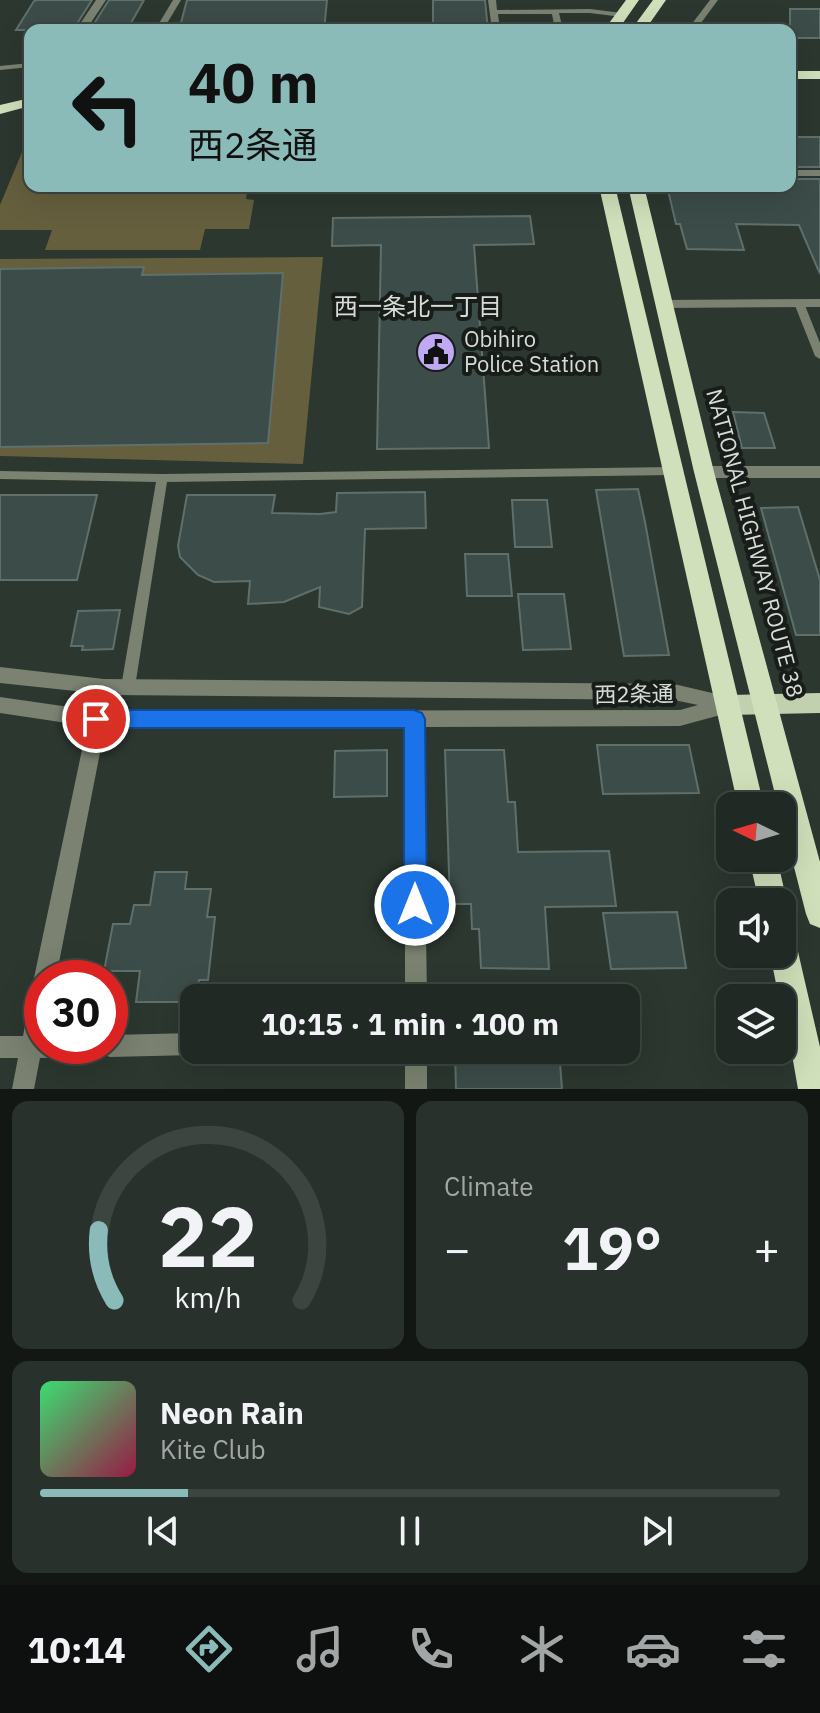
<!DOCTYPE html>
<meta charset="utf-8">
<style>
:root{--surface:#202923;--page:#28312b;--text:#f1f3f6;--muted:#a2a6a6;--line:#3d4541;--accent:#8bbbb9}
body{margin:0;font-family:"IBM Plex Sans","Noto Sans JP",sans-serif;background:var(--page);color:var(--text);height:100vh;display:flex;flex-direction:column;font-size:30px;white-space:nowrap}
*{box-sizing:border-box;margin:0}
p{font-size:26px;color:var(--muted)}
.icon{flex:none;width:44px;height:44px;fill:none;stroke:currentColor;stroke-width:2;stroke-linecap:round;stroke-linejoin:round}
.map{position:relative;height:1089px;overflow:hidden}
.drawer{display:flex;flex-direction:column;gap:12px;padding:12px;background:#121713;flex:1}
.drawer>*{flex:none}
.banner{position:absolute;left:24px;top:24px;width:772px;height:168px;border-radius:16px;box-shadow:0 8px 32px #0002,0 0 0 2px var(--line);background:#8bbbb9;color:#111;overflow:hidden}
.needle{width:52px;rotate:275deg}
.fabs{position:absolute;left:716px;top:792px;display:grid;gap:16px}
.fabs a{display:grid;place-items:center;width:80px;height:80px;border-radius:16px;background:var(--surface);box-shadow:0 8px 32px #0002,0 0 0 2px var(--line);font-size:40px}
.speed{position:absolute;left:24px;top:960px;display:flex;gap:16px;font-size:40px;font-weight:700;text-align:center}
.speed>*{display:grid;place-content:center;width:104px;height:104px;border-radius:50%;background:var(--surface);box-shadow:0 8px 32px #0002,0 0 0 2px var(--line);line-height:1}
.speed .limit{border:12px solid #d22;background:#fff;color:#111}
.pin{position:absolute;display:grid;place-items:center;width:68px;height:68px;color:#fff;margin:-34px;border:4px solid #fff;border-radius:50%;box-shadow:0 2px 8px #0007}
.me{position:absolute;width:88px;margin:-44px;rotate:0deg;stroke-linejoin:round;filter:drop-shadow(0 0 6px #0008)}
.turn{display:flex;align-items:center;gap:28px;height:168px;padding:0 32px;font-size:36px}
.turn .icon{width:104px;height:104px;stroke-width:2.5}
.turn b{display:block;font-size:56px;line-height:68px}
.big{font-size:60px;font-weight:700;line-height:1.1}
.drawer .widget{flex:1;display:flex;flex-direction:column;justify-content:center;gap:12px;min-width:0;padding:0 28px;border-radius:16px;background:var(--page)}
.drawer .dial{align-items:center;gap:0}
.dial svg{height:208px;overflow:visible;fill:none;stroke:var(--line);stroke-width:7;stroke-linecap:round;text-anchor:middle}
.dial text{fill:var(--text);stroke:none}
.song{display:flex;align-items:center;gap:24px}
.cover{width:96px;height:96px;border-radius:12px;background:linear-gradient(135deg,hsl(140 70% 55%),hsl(340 70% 35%))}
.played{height:8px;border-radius:4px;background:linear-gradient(90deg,var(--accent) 20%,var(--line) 20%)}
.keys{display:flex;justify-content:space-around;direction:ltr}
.heat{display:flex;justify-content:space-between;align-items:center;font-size:44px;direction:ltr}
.drawer .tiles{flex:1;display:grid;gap:12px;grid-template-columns:1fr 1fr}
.widget:last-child{grid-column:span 2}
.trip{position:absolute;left:180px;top:984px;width:460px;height:80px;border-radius:16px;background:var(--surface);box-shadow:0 8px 32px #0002,0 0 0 2px var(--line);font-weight:700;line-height:80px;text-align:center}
.tabs{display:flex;height:128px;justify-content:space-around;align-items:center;background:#0d100e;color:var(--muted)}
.tabs .icon{width:56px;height:56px}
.tabs .selected{color:var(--accent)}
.tabs b{font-size:36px;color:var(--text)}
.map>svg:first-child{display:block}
.green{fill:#655f3e}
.building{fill:#3c4c49;stroke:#5e6f6c;stroke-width:2}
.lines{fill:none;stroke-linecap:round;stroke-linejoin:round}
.service{fill:#7b8271;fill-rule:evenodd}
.minor{fill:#7b8271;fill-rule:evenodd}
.primary{fill:#c1d0ae;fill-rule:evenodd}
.trunk{fill:#cfe0ba;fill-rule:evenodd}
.route{fill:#1a73e8;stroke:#114b97;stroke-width:2}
.labels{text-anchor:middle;stroke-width:8;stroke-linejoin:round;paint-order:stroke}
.poi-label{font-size:22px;fill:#d6ddd8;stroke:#181d19;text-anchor:start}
.street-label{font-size:22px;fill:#d6ddd8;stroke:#181d19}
.neighbourhood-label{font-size:24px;fill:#d6ddd8;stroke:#181d19}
</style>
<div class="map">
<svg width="820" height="1089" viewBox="0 0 820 1089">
<rect width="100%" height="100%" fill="#2b372f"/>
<g class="green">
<polygon points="25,145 30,145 30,186 248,186 246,199 254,200 249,229 205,229 200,250 45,250 52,230 0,230 0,205"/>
<polygon points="323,257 303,464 0,456 0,259"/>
</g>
<g class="building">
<polygon points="38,0 92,0 73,30 16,30 34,1"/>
<polygon points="109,0 144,0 127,30 90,30"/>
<polygon points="187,0 327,0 324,30 179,30"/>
<polygon points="433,0 485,0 488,30 433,30"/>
<rect x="790" y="9" width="30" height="29"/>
<rect x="790" y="137" width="30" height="30"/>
<polygon points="790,179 820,179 820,274 799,225 736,224 744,250 687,249 680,224 676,224 667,186 790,186"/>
<polygon points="530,216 534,244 474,245 489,448 377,449 381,245 332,246 333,218"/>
<polygon points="144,267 142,275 283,273 268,443 0,447 0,269"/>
<polygon points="733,412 764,413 775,448 742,448"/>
<polygon points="638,489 645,522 669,655 624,656 596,490"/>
<polygon points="425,492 426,528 365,529 362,607 349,614 319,607 320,587 284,602 248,604 250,581 214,582 198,575 180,557 178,546 187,495 275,495 272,513 320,514 336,512 337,493"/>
<polygon points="0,495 97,495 77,580 0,580"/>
<polygon points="512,500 547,500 552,547 515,547"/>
<polygon points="798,507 820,580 820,635 796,635 761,508"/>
<polygon points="465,554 508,554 512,596 467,596"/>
<polygon points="518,594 564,594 571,649 523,650"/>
<polygon points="120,610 113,649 82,650 83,646 71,646 78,611"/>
<polygon points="597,745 689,745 699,793 603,794"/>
<polygon points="387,750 387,796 334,797 335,751"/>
<polygon points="445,750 504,750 508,802 515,802 518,852 609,851 616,906 545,907 549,969 481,968 479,929 472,929 471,904 450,904"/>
<polygon points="155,872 187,872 185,889 211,889 207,917 215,917 208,980 199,980 197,998 194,998 194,1002 136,1002 140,971 104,971 113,924 130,924 134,905 150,905"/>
<polygon points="677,912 686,968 611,969 603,913"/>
<polygon points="517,1050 559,1050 562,1089 456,1089 455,1052"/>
</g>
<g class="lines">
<g class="service">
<polygon points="173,0 181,0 163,30 155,30"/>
<polygon points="488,0 496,0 497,10 590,9 622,13 626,15 622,17 590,13 559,13 563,30 555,30 552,14 498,14 500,30 492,30"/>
<polygon points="710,0 718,0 698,27 692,27 691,25"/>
<polygon points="30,63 30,67 0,70 0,66"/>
<polygon points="799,300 804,303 820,343 820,359 815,356 794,303"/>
<polygon points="674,467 680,471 674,475 167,482 135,687 133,691 128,693 123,691 121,687 156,482 0,479 0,471 162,474"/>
</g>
<g class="minor">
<polygon points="96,0 106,0 86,30 76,30"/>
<rect x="790" y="170" width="30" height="6"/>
<polygon points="820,299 820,307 664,308 657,304 664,300"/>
<polygon points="704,466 820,466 820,478 704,478 696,472"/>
<path d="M0,667L104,679L674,684L729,697L735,699L738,705L735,711L680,726L423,727L427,998H405V727H105L56,978H42V1046H110V1035L194,1033V1050H203L194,1055L110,1057L102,1054L99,1046L96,1054L88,1057L40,1058L34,1089H12L18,1058H0V1036H23L31,993L37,984L34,978L87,726L0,713V697L90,710L94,693L0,683ZM111,695L674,700L698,705L680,710L108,711Z"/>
<rect x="405" y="1050" width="22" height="39"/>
</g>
<polygon class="primary" points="820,693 820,713 729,715 721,712 718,705 721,698 729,695"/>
<g class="trunk">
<polygon points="626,0 639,0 618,30 604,30"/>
<polygon points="653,0 666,0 645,30 631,30"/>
<rect x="790" y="71" width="30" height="8"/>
<polygon points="30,98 30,106 0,114 0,105"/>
<polygon points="599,186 615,186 764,806 738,806"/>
<polygon points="628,186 644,186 714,472 820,862 820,928 810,924 806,914 782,820 782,806 778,806 694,472"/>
<polygon points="749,858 777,858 787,902 783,912 782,902 759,902"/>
<polygon points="782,929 792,933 796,943 820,1047 820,1089 798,1089 782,998 779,998 770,954 782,954"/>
</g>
</g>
<polygon class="route" points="96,710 414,710 422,713 425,719 427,905 424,913 415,916 407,913 404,905 404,728 96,728 89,725 85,719 89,713"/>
<defs>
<symbol id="civic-disc" viewBox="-11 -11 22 22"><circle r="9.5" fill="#bfa9f4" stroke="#181d19"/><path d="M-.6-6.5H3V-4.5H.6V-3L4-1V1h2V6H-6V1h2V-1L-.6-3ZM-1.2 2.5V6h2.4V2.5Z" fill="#111"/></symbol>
</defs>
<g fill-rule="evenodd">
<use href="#civic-disc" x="414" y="330" width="44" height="44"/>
</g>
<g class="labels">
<g class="poi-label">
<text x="464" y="347">Obihiro<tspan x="464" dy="25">Police Station</tspan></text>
</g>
<g class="street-label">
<text transform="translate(755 543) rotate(75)" y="8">NATIONAL HIGHWAY ROUTE 38</text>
<text transform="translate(634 694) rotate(-1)" y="8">西2条通</text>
</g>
<g class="neighbourhood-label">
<text x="418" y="315">西一条北一丁目</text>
</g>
</g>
</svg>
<div class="fabs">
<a><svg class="needle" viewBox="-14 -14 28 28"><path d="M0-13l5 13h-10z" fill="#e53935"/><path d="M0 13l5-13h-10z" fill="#a2a6a6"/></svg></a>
<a><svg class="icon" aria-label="sound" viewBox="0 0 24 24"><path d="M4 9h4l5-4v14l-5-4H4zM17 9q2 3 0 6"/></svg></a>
<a><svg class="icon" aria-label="layers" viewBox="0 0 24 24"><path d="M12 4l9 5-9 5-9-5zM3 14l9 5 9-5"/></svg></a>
</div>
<div class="speed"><div class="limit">30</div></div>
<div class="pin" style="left:96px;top:719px;background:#d93025"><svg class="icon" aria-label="arrive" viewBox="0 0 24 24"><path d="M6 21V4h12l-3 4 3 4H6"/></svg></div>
<svg class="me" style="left:415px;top:905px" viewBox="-20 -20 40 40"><circle r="17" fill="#1a73e8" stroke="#fff" stroke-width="3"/><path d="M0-11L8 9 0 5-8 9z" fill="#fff"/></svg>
<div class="trip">10:15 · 1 min · 100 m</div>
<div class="banner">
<div class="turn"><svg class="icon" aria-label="left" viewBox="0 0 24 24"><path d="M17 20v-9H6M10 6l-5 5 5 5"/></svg><div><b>40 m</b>西2条通</div></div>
</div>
</div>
<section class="drawer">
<div class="tiles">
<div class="widget dial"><svg viewBox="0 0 100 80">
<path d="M14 69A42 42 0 1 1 86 69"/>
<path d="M14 69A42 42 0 0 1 8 42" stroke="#8bbbb9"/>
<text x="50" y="56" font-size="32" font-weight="700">22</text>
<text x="50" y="72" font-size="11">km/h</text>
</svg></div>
<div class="widget"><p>Climate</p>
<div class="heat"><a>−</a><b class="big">19°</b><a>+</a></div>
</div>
<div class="widget">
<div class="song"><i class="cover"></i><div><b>Neon Rain</b><p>Kite Club</p></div></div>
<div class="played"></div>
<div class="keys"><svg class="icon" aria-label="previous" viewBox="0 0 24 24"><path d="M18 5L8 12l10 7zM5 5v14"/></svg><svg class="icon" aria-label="pause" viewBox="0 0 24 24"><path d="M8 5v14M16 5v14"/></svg><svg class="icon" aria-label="next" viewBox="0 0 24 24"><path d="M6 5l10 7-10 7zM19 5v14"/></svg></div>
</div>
</div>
</section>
<nav class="tabs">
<b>10:14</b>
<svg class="icon selected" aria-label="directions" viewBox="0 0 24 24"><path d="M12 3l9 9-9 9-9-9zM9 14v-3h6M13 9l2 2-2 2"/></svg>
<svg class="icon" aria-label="music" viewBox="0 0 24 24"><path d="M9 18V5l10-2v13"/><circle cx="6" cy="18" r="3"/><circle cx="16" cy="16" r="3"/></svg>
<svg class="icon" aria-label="phone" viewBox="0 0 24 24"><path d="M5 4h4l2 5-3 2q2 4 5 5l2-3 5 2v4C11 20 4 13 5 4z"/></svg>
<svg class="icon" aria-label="climate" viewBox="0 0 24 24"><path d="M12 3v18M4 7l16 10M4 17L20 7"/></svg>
<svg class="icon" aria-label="car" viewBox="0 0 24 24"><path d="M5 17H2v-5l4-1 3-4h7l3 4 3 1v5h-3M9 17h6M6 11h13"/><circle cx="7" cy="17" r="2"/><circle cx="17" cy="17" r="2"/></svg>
<svg class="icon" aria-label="filters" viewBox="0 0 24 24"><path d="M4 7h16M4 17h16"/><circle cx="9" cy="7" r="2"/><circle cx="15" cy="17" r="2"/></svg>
</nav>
